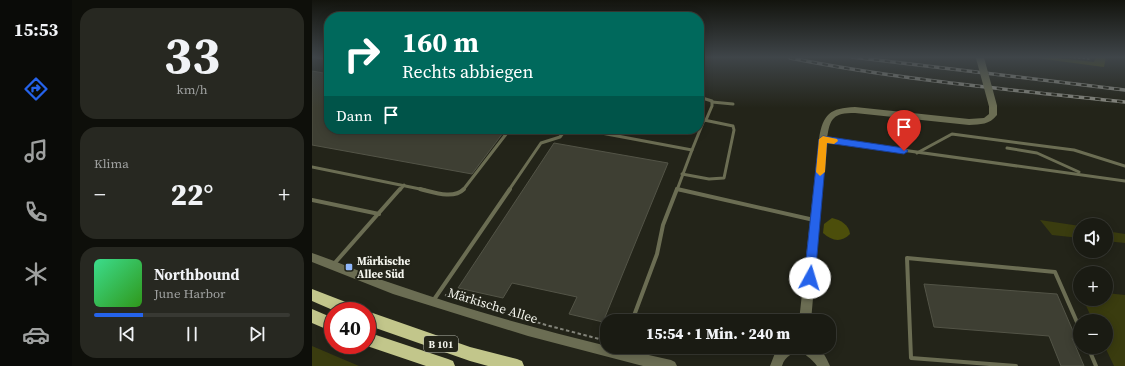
<!DOCTYPE html>
<html lang="de">
<meta charset="utf-8">
<style>
:root{--surface:#1a1b13;--page:#272821;--text:#f1f3f6;--muted:#9fa1a0;--line:#383933;--accent:#2563eb}
body{margin:0;font-family:"Source Serif 4",serif;background:var(--page);color:var(--text);height:100vh;display:flex;flex-direction:column;font-size:15px;white-space:nowrap}
*{box-sizing:border-box;margin:0}
p{font-size:13px;color:var(--muted)}
.icon{flex:none;width:22px;height:22px;fill:none;stroke:currentColor;stroke-width:2;stroke-linecap:round;stroke-linejoin:round}
.map{position:relative;flex:1;overflow:hidden}
.side{display:flex;flex-direction:column;gap:8px;padding:8px;background:#0e0f0a;width:240px}
.side>*{flex:none}
.guide{position:absolute;left:12px;top:12px;width:380px;height:122px;border-radius:16px;box-shadow:0 2px 10px #0003,0 0 0 1px var(--line);background:#00695c;color:#fff;overflow:hidden}
.controls{position:absolute;left:761px;top:218px;display:grid;gap:8px}
.controls a{display:grid;place-items:center;width:40px;height:40px;border-radius:50%;background:var(--surface);box-shadow:0 2px 10px #0003,0 0 0 1px var(--line);font-size:20px}
.speed{position:absolute;left:12px;top:302px;display:flex;gap:8px;font-size:20px;font-weight:700;text-align:center}
.speed>*{display:grid;place-content:center;width:52px;height:52px;border-radius:50%;background:var(--surface);box-shadow:0 2px 10px #0003,0 0 0 1px var(--line);line-height:1}
.speed .limit{border:6px solid #d22;background:#fff;color:#111}
.pin{position:absolute;display:grid;place-items:center;width:34px;height:34px;color:#fff;margin:-41px -17px;border-radius:50% 50% 50% 0;rotate:-45deg;box-shadow:0 0 4px #0007}
.pin .icon{rotate:45deg}
.me{position:absolute;width:44px;margin:-22px;rotate:6deg;stroke-linejoin:round;filter:drop-shadow(0 0 3px #0008)}
.turn{display:flex;align-items:center;gap:14px;height:84px;padding:0 12px;font-size:18px}
.turn .icon{width:52px;height:52px;stroke-width:2.5}
.turn b{display:block;font-size:28px;line-height:34px}
.then{display:flex;align-items:center;height:38px;padding:0 12px;background:#0003;gap:8px;font-size:15px}
.big{font-size:30px;font-weight:800;line-height:1.1}
.side .tile{flex:1;display:flex;flex-direction:column;justify-content:center;gap:6px;min-width:0;padding:0 14px;border-radius:16px;background:var(--page)}
.side .dial{align-items:center;gap:0}
.dial b{font-size:52px;line-height:1}
.song{display:flex;align-items:center;gap:12px}
.cover{width:48px;height:48px;border-radius:6px;background:linear-gradient(135deg,hsl(150 70% 55%),hsl(110 70% 35%))}
.played{height:4px;border-radius:2px;background:linear-gradient(90deg,var(--accent) 25%,var(--line) 25%)}
.keys{display:flex;justify-content:space-around;direction:ltr}
.heat{display:flex;justify-content:space-between;align-items:center;font-size:22px;direction:ltr}
.trip{position:absolute;left:288px;top:314px;width:236px;height:40px;border-radius:16px;background:var(--surface);box-shadow:0 2px 10px #0003,0 0 0 1px var(--line);font-weight:800;line-height:40px;text-align:center}
main{display:flex;flex:1;min-height:0}
.menu{display:flex;flex-direction:column;width:72px;justify-content:space-around;align-items:center;background:#0a0b08;color:var(--muted)}
.menu .icon{width:28px;height:28px}
.menu .active{color:var(--accent)}
.menu b{font-size:18px;color:var(--text)}
.map>svg:first-child{display:block}
.green{fill:#3a3c0f}
.water{fill:#4c4e0b}
.building{fill:#3e3f33;stroke:#535447}
.lines{fill:none;stroke-linecap:round;stroke-linejoin:round}
.path-far1{stroke:#83847a;stroke-width:1.5;stroke-dasharray:2.5 2;stroke-linecap:butt}
.path{stroke:#83847a;stroke-width:2;stroke-dasharray:3.5 2.5;stroke-linecap:butt}
.service-far1{stroke:#6b6d53;stroke-width:3}
.service{stroke:#6b6d53;stroke-width:4}
.tertiary{fill:#6b6d53;fill-rule:evenodd}
.trunk{fill:#c2c68b;fill-rule:evenodd}
.rail-casing{stroke:#888980;stroke-width:3.5}
.rail{stroke:#232419;stroke-width:2;stroke-dasharray:5.5;stroke-linecap:butt}
.tertiary-bridge{stroke:#6b6d53;stroke-width:8}
.route{fill:#2563eb;stroke:#184099}
.slow{fill:#f59e0b}
.poi-dot{fill:#90b8fd;stroke:#232419;stroke-width:1.5}
.labels{text-anchor:middle;stroke-width:4;stroke-linejoin:round;paint-order:stroke}
.shield{fill:#232419;stroke:#b5b6ad;stroke-width:1}
.shield-label{font-size:10px;font-weight:bold;fill:#f3f4ec}
.poi-label{font-size:11px;font-weight:bold;fill:#f3f4ec;stroke:#232419;text-anchor:start}
.near-street-label{font-size:13px;fill:#f3f4ec;stroke:#232419}
</style>
<main>
<nav class="menu">
<b>15:53</b>
<svg class="icon active" aria-label="directions" viewBox="0 0 24 24"><path d="M12 3l9 9-9 9-9-9zM9 14v-3h6M13 9l2 2-2 2"/></svg>
<svg class="icon" aria-label="music" viewBox="0 0 24 24"><path d="M9 18V5l10-2v13"/><circle cx="6" cy="18" r="3"/><circle cx="16" cy="16" r="3"/></svg>
<svg class="icon" aria-label="phone" viewBox="0 0 24 24"><path d="M5 4h4l2 5-3 2q2 4 5 5l2-3 5 2v4C11 20 4 13 5 4z"/></svg>
<svg class="icon" aria-label="climate" viewBox="0 0 24 24"><path d="M12 3v18M4 7l16 10M4 17L20 7"/></svg>
<svg class="icon" aria-label="car" viewBox="0 0 24 24"><path d="M5 17H2v-5l4-1 3-4h7l3 4 3 1v5h-3M9 17h6M6 11h13"/><circle cx="7" cy="17" r="2"/><circle cx="17" cy="17" r="2"/></svg>
</nav>
<section class="side">
<div class="tile dial"><b>33</b><p>km/h</p></div>
<div class="tile"><p>Klima</p>
<div class="heat"><a>−</a><b class="big">22°</b><a>+</a></div>
</div>
<div class="tile">
<div class="song"><i class="cover"></i><div><b>Northbound</b><p>June Harbor</p></div></div>
<div class="played"></div>
<div class="keys"><svg class="icon" aria-label="previous" viewBox="0 0 24 24"><path d="M18 5L8 12l10 7zM5 5v14"/></svg><svg class="icon" aria-label="pause" viewBox="0 0 24 24"><path d="M8 5v14M16 5v14"/></svg><svg class="icon" aria-label="next" viewBox="0 0 24 24"><path d="M6 5l10 7-10 7zM19 5v14"/></svg></div>
</div>
</section>
<div class="map">
<svg width="813" height="366" viewBox="0 0 813 366">
<rect width="100%" height="100%" fill="#232419"/>
<g class="green">
<polygon points="728,220 768,226 768,238 740,235"/>
<polygon points="794,231 813,234 813,243 794,241"/>
<polygon points="794,293 813,295 813,366 802,366 793,347 794,321 781,321 771,299 794,299"/>
<polygon points="0,346 47,366 0,366"/>
</g>
<g class="water">
<polygon points="716,57 738,57 782,62 784,57 794,57 792,67"/>
<path d="M520,218C529,220 537,225 538,234C529,243 520,241 511,233L512,224Z"/>
</g>
<g class="building">
<polygon points="0,71 17,74 17,129 194,129 160,174 0,145"/>
<polygon points="242,143 356,163 291,322 257,314 265,297 200,283 191,298 146,288"/>
<polygon points="612,284 745,294 764,338 760,338 772,366 749,366 737,336 622,327"/>
</g>
<g class="lines">
<polyline class="path-far1" points="757,57 777,59 777,57"/>
<polyline class="path" points="133,295 234,325 295,341"/>
<g class="service-far1">
<polyline points="5,57 17,59"/>
<polyline points="387,97 400,101 400,106 394,120"/>
<polyline points="400,102 421,104"/>
<polyline points="268,129 380,150 365,190"/>
<polyline points="511,139 813,181"/>
<polyline points="695,148 725,153 767,172"/>
<polyline points="605,153 640,134 762,150 813,166"/>
<polyline points="0,167 113,190"/>
<polyline points="370,174 397,179 412,178 422,130 421,126 392,120 380,150"/>
<polyline points="365,189 369,190"/>
<polyline points="88,190 92,185"/>
<polyline points="151,190 198,129"/>
<polyline points="197,190 229,143 248,137 254,129"/>
</g>
<g class="service">
<path d="M108,189C121,192 141,200 152,189"/>
<polyline points="365,189 502,220"/>
<polyline points="0,200 67,214"/>
<polyline points="21,265 88,189"/>
<polyline points="121,301 198,189"/>
<polyline points="320,321 345,254 351,225 365,189"/>
<polyline points="776,347 784,366"/>
<polyline points="704,366 599,358 595,258 743,272 768,329"/>
</g>
<g class="tertiary">
<path d="M681,103L685,106V115C677,125 669,124 657,125L543,113C521,113 518,118 515,139L499,321H487L507,139C511,114 518,108 543,107L657,119L672,118L677,114V106Z"/>
<path d="M0,253C27,262 52,274 79,283C150,308 222,328 295,346V347H301L359,360L363,362L365,366H331L216,336L81,294L0,262Z"/>
<path d="M468,347H485C482,355 473,355 470,366H458L463,353Z"/>
<path d="M487,347C506,347 510,347 518,366H505C500,358 490,354 487,347Z"/>
</g>
<g class="trunk">
<polygon points="0,289 44,306 46,311 23,311 0,301"/>
<polygon points="0,309 21,318 21,332 0,323"/>
<polygon points="55,311 158,347 205,359 210,361 212,366 176,366 158,361 55,325"/>
<polygon points="55,332 136,359 141,361 143,366 114,366 55,346 52,345 55,345"/>
</g>
<defs>
<g id="rail">
<polyline points="540,57 813,90"/>
<path d="M478,58C589,80 701,90 813,102"/>
</g>
</defs>
<use href="#rail" class="rail-casing"/>
<use href="#rail" class="rail"/>
<polyline class="tertiary-bridge" points="668,58 681,106"/>
</g>
<linearGradient id="sky" x2="0" y2="1"><stop stop-color="#13140e"/><stop offset="0.53" stop-color="#3f4549"/><stop offset="1" stop-color="#3f4549" stop-opacity="0"/></linearGradient>
<rect width="813" height="108" fill="url(#sky)"/>
<polygon class="route" points="511,136 592,148 596,151 592,154 515,143 503,278 502,281 498,283 494,281 492,278 507,139"/>
<polygon class="slow" points="511,136 525,139 526,141 522,144 515,143 513,172 508,176 504,172 507,139"/>
<rect class="poi-dot" x="33" y="263" width="8" height="8" rx="2"/>
<g class="labels">
<rect class="shield" x="112" y="336" width="34" height="16" rx="3"/>
<g class="shield-label">
<text x="129" y="348">B 101</text>
</g>
<g class="poi-label">
<text x="45" y="265">Märkische<tspan x="45" dy="13">Allee Süd</tspan></text>
</g>
<g class="near-street-label">
<text transform="translate(181 305) rotate(17)" y="5">Märkische Allee</text>
</g>
</g>
</svg>
<div class="controls">
<a><svg class="icon" aria-label="sound" viewBox="0 0 24 24"><path d="M4 9h4l5-4v14l-5-4H4zM17 9q2 3 0 6"/></svg></a>
<a>+</a>
<a>−</a>
</div>
<div class="speed"><div class="limit">40</div></div>
<div class="pin" style="left:592px;top:151px;background:#d93025"><svg class="icon" aria-label="arrive" viewBox="0 0 24 24"><path d="M6 21V4h12l-3 4 3 4H6"/></svg></div>
<svg class="me" style="left:498px;top:278px" viewBox="-20 -20 40 40"><circle r="19" fill="#fff"/><path d="M0-13L10 11 0 6-10 11z" fill="#2563eb"/></svg>
<div class="trip">15:54 · 1 Min. · 240 m</div>
<div class="guide">
<div class="turn"><svg class="icon" aria-label="right" viewBox="0 0 24 24"><path d="M7 20v-9h11M14 6l5 5-5 5"/></svg><div><b>160 m</b>Rechts abbiegen</div></div>
<div class="then">Dann<svg class="icon" aria-label="arrive" viewBox="0 0 24 24"><path d="M6 21V4h12l-3 4 3 4H6"/></svg></div>
</div>
</div>
</main>
